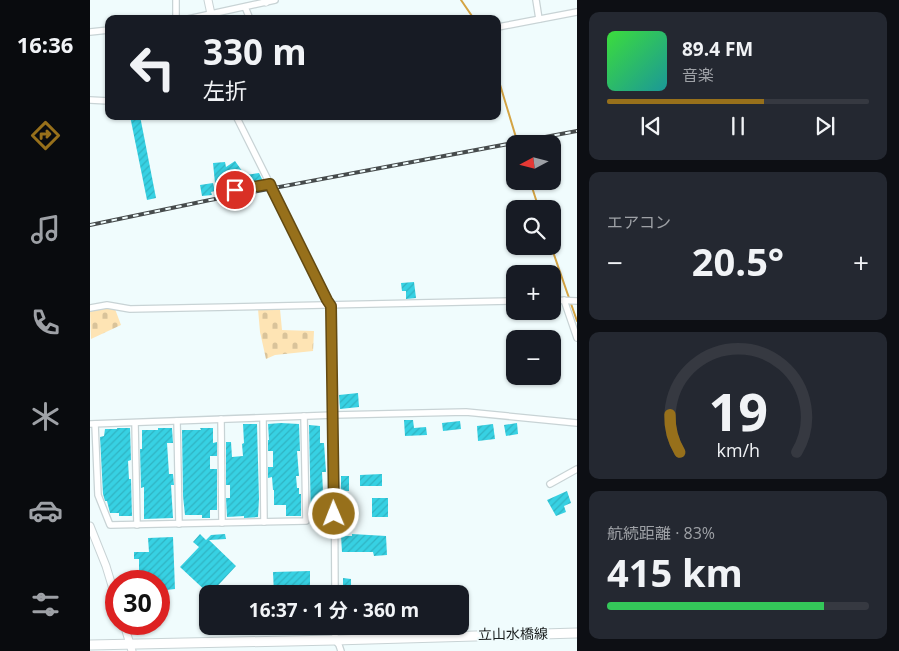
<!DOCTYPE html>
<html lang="ja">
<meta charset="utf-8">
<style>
:root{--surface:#171b24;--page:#242831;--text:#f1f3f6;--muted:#9ea1a6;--line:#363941;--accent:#97701b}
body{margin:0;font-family:"Open Sans","Noto Sans JP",sans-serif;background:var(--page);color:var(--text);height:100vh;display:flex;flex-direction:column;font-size:19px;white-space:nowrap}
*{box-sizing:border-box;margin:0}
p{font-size:16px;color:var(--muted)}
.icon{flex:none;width:28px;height:28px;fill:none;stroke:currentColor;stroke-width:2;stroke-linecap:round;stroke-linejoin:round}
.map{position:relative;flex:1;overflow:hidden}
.details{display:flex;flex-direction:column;gap:12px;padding:12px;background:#0d0f14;width:322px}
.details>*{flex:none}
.guide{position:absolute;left:15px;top:15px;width:396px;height:105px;border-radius:10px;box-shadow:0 1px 4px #0004;background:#171b24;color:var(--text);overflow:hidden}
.needle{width:32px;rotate:263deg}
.controls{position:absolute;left:416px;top:135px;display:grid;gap:10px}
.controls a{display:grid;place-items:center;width:55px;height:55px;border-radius:10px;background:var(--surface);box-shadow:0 1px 4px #0004;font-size:25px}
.speed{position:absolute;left:15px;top:570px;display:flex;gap:10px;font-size:25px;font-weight:700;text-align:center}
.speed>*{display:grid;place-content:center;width:65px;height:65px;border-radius:50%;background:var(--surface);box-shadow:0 1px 4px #0004;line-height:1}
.speed .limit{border:8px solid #d22;background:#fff;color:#111}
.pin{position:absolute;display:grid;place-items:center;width:42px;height:42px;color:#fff;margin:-21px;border:2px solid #fff;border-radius:50%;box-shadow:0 1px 5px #0007}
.me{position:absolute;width:55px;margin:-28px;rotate:359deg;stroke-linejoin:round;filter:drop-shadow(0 0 4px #0008)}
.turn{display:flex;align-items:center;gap:18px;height:105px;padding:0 15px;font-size:22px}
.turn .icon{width:65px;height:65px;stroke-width:2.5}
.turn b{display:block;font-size:35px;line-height:42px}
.big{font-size:38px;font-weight:700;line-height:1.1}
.details .widget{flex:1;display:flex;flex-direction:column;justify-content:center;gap:8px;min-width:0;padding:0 18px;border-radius:10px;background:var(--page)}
.details .dial{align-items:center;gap:0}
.dial svg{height:130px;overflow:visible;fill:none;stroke:var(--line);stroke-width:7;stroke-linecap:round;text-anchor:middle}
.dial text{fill:var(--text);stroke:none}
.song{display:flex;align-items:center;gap:15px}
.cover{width:60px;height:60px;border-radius:8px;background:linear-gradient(135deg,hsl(120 70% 55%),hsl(180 70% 35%))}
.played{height:5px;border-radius:2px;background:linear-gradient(90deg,var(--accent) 60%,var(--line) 60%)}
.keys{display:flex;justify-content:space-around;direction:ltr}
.heat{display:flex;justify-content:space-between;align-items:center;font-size:28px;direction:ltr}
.charge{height:8px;border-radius:4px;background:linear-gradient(90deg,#34c759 83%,var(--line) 0)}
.trip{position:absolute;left:109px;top:585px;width:270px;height:50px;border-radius:10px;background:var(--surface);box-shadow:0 1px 4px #0004;font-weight:700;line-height:50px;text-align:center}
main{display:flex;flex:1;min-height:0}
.tab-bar{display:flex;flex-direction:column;width:90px;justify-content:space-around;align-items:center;background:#090b0e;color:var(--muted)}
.tab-bar .icon{width:35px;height:35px}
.tab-bar .on{color:var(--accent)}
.tab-bar b{font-size:22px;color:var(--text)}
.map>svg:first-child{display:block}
.cemetery{fill:url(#cemetery-stones)}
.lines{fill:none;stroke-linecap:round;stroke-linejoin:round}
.stream{stroke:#d4a444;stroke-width:2}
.building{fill:url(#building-hatch)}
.minor-casing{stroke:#c8d3d5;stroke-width:8}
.tertiary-casing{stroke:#c8d3d5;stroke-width:9}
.primary-casing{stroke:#c8d3d5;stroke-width:11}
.minor{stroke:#fff;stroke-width:5.5}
.tertiary{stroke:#fff;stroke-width:7}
.primary{stroke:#fff;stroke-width:9}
.rail-casing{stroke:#464b4c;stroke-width:4}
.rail{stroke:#f0fcfd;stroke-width:2;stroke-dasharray:5.5;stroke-linecap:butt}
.route-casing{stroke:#624912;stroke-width:12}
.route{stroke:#97701b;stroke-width:9}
.labels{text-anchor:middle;stroke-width:4;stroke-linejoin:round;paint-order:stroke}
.street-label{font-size:14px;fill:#1a1e1e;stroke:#f0fcfd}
</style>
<main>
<nav class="tab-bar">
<b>16:36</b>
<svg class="icon on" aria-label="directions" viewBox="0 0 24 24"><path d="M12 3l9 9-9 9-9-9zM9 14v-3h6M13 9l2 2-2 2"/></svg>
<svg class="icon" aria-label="music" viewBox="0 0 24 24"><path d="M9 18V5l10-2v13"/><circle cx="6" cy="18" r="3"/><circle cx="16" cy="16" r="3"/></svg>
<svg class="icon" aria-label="phone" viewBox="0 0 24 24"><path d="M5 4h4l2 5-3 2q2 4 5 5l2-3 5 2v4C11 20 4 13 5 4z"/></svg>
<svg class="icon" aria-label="climate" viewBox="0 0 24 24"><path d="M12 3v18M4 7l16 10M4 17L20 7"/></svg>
<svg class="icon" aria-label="car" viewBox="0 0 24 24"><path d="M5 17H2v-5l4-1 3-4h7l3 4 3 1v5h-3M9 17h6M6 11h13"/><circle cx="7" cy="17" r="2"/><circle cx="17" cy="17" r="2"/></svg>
<svg class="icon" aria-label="filters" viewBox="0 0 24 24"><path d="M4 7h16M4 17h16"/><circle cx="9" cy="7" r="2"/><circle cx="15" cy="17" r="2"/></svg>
</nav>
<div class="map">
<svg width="487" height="651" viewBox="0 0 487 651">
<defs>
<pattern id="cemetery-stones" width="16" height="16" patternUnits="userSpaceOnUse" patternTransform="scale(1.25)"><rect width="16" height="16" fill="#fee4b4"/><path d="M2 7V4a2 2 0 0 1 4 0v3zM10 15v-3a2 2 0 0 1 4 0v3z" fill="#d9c39a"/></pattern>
<pattern id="building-hatch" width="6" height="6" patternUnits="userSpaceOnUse" patternTransform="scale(1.25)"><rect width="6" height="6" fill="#37d1e3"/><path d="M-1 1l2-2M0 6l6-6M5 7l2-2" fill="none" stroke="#30b3c2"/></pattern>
</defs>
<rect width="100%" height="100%" fill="#f0fcfd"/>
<g class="cemetery">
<polygon points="14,307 25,309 31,325 1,339 0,311"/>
<polygon points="168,309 190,309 192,330 224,331 223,351 185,355 176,359 170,332"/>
</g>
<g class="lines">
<g class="stream">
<polyline points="371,0 384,19"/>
<polyline points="408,78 428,144"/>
<polyline points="440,181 449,209"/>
<polyline points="461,246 487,321"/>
</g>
</g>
<g class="building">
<polygon points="40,116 50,116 66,198 57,200"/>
<polygon points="145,161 155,175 169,173 173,181 152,183 151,171 144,176 132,177 132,183 125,183 123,163 135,162 136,167"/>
<polygon points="123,183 125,191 121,192 122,195 112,196 110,185"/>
<polygon points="324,282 326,298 316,299 316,291 312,291 311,283"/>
<polygon points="268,393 269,407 250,409 249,395"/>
<polygon points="314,420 323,420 324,428 336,427 337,435 315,436"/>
<polygon points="370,421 371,429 353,431 352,423"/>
<polygon points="191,423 209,424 210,451 207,451 209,476 206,476 207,488 209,488 209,494 211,494 211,516 196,516 196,505 184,505 184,490 183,490 182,477 178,478 178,467 183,467 183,451 178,451 178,440 179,440 178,424"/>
<polygon points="427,423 428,434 416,436 414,425"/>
<polygon points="153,424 167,424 169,499 168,517 154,518 154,516 137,517 136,498 140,498 140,485 136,485 136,442 141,442 142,457 153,456 152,444 154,443"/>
<polygon points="403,424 405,439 388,441 387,426"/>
<polygon points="219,425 230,426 230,443 234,443 236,472 232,472 233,491 235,491 236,520 221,521"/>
<polygon points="27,428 40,428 41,460 38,461 39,479 41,479 42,516 29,516 29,513 20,513 17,501 15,501 13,494 10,437 14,436 15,429 27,429"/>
<polygon points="68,428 82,428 83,443 77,443 79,474 83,474 84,485 81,485 83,518 54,519 54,487 51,488 50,449 52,449 52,430 68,430"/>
<polygon points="110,428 123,428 123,443 127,442 127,456 120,456 120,469 127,469 127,510 120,510 120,518 112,518 112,515 95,515 93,496 92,430 111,430"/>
<polygon points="292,474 292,486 270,486 270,475"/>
<rect x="251" y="476" width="8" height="15"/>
<polygon points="477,491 481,503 474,506 476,512 466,516 457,500"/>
<rect x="282" y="498" width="16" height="19"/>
<polygon points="110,534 116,540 121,535 135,534 136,539 119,540 146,566 120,594 119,594 90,567 109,547 103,542"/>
<polygon points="262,534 296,536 297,555 284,556 283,552 252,552 251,536 262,536"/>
<polygon points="83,537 85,589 76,590 76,597 69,597 69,581 60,581 59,576 49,576 49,559 44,559 44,552 59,552 58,538"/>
<polygon points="220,571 220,594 184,594 183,572"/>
<polygon points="253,578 261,579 261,587 289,588 289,594 253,594"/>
</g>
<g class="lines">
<defs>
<g id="minor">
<polyline points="86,0 86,19"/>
<polyline points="446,0 449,19"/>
<polyline points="155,7 160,19"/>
<polyline points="98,19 185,0"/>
<polyline points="408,27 487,12"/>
<polyline points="0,32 19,30"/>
<polyline points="0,100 19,101"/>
<polyline points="146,116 241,306 244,415 245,594"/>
<polyline points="145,191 180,184"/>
<polyline points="462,300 487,301"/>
<polyline points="474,300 487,338"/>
<polyline points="0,308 17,305 40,309 425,301"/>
<polyline points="173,418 174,522"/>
<polyline points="131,419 132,523"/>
<polyline points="87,421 89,524"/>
<polyline points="45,423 47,525"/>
<polyline points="0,424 244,415 376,412 487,423"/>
<polyline points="5,424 8,495 20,525 216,521 214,416"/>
<polyline points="460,484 487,469"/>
<polyline points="245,626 245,640 249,645 251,651"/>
</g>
<g id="tertiary">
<polyline points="118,0 121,14"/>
<polyline points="175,0 176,2"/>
<polyline points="0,526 16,566 26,599"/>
<polyline points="34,624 42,651"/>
</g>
<polyline id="primary" points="0,645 245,640 487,633"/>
</defs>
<use href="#minor" class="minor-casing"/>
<use href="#tertiary" class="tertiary-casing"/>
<use href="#primary" class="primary-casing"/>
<use href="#minor" class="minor"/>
<use href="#tertiary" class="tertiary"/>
<use href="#primary" class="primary"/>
<defs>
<polyline id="rail" points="0,225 120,200 487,131"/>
</defs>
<use href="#rail" class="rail-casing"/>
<use href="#rail" class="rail"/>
</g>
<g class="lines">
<defs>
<polyline id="route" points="145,190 180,184 182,189 237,300 241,306 244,514"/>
</defs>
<use href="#route" class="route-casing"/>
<use href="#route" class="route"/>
</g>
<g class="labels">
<g class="street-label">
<text transform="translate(423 634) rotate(-1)" y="5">立山水橋線</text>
</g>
</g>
</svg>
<div class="controls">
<a><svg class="needle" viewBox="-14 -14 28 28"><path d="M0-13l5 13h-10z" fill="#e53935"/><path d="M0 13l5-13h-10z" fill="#9ea1a6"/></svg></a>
<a><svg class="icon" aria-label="search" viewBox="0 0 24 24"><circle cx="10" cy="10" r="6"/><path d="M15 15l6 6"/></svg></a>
<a>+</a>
<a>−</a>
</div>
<div class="speed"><div class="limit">30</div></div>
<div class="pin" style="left:145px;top:190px;background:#d93025"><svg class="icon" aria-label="arrive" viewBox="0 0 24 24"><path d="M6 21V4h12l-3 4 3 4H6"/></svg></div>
<svg class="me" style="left:244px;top:514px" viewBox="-20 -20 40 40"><circle r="17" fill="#97701b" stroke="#fff" stroke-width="3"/><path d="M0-11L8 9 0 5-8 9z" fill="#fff"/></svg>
<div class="trip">16:37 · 1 分 · 360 m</div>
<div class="guide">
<div class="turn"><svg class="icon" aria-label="left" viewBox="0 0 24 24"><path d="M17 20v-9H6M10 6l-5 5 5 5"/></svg><div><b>330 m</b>左折</div></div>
</div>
</div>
<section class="details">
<div class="widget">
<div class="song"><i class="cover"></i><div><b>89.4 FM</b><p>音楽</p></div></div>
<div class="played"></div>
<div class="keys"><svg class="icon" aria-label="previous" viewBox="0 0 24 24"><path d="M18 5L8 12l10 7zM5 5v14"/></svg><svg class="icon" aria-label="pause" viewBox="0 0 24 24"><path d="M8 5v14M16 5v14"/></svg><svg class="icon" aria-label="next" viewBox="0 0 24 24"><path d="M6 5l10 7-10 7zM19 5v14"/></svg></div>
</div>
<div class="widget"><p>エアコン</p>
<div class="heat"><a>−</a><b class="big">20.5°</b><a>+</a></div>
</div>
<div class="widget dial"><svg viewBox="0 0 100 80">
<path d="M14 69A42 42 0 1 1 86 69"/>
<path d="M14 69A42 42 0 0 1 8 46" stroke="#97701b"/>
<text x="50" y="56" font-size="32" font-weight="700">19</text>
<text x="50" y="72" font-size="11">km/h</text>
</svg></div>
<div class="widget"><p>航続距離 · 83%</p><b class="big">415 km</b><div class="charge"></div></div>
</section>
</main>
